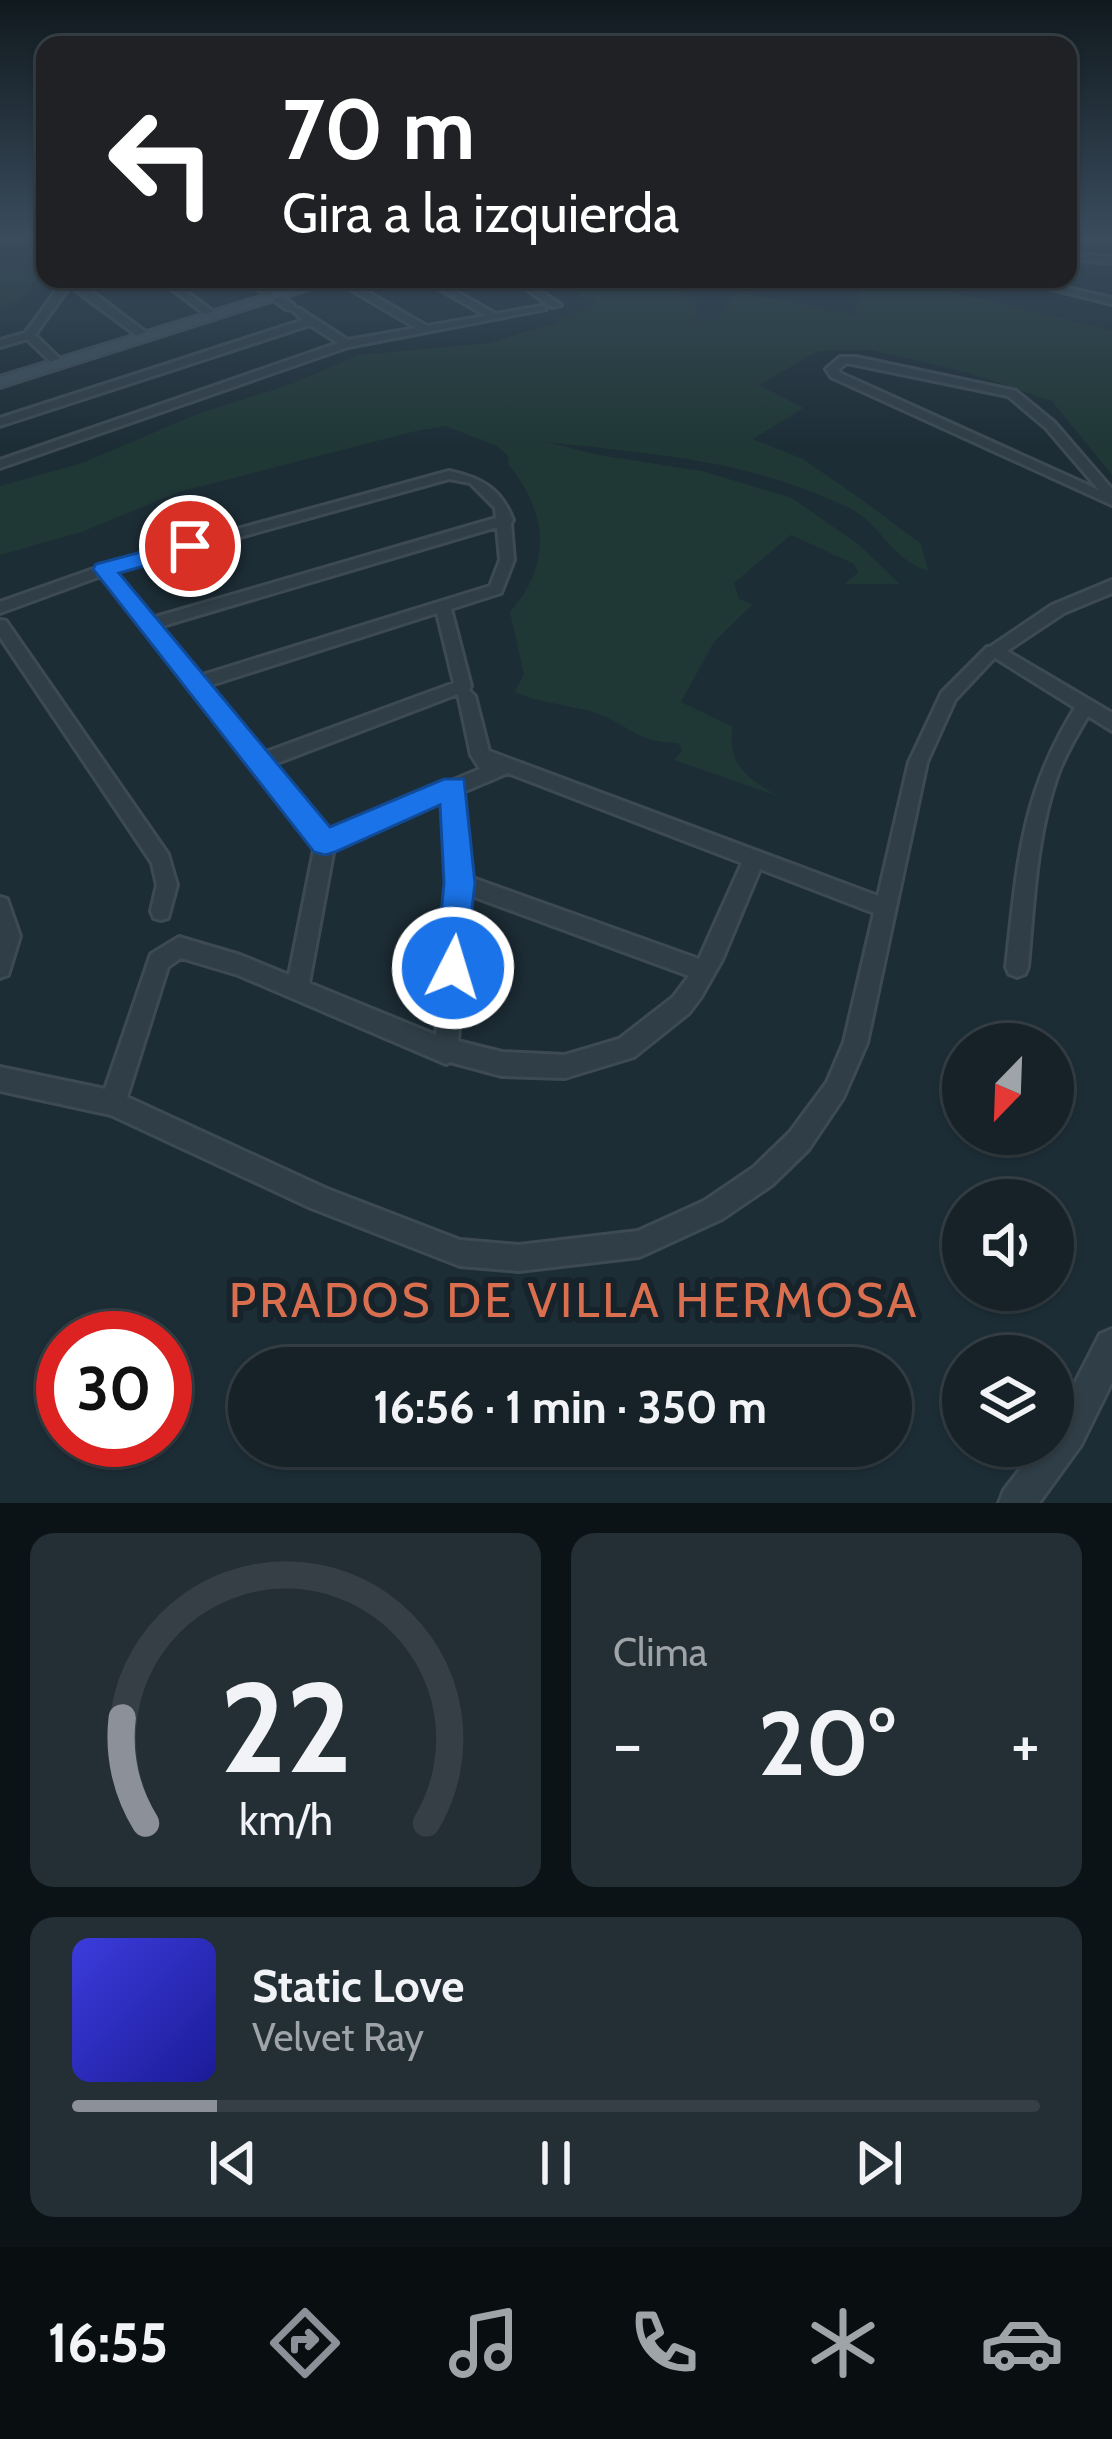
<!DOCTYPE html>
<html lang="es">
<meta charset="utf-8">
<style>
:root{--surface:#162228;--page:#232f34;--text:#f1f3f6;--muted:#9ea4a8;--line:#353f45;--accent:#8c9099}
body{margin:0;font-family:Cabin,sans-serif;background:var(--page);color:var(--text);height:100vh;display:flex;flex-direction:column;font-size:45px;white-space:nowrap}
*{box-sizing:border-box;margin:0}
p{font-size:39px;color:var(--muted)}
.icon{flex:none;width:66px;height:66px;fill:none;stroke:currentColor;stroke-width:2;stroke-linecap:round;stroke-linejoin:round}
.map{position:relative;height:1503px;overflow:hidden}
.sheet{display:flex;flex-direction:column;gap:30px;padding:30px;background:#0c1316;flex:1}
.sheet>*{flex:none}
.top-card{position:absolute;left:36px;top:36px;width:1041px;height:252px;border-radius:24px;box-shadow:0 3px 9px #0004,0 0 0 3px var(--line);background:#202124;color:#fff;overflow:hidden}
.needle{width:78px;rotate:203deg}
.controls{position:absolute;left:942px;top:1023px;display:grid;gap:24px}
.controls a{display:grid;place-items:center;width:132px;height:132px;border-radius:50%;background:var(--surface);box-shadow:0 3px 9px #0004,0 0 0 3px var(--line);font-size:60px}
.speed{position:absolute;left:36px;top:1311px;display:flex;gap:24px;font-size:60px;font-weight:700;text-align:center}
.speed>*{display:grid;place-content:center;width:156px;height:156px;border-radius:50%;background:var(--surface);box-shadow:0 3px 9px #0004,0 0 0 3px var(--line);line-height:1}
.speed .limit{border:18px solid #d22;background:#fff;color:#111}
.pin{position:absolute;display:grid;place-items:center;width:102px;height:102px;color:#fff;margin:-51px;border:6px solid #fff;border-radius:50%;box-shadow:0 3px 12px #0007}
.me{position:absolute;width:132px;margin:-66px;rotate:5deg;stroke-linejoin:round;filter:drop-shadow(0 0 9px #0008)}
.turn{display:flex;align-items:center;gap:42px;height:252px;padding:0 48px;font-size:54px}
.turn .icon{width:156px;height:156px;stroke-width:2.5}
.turn b{display:block;font-size:84px;line-height:102px}
.big{font-size:90px;font-weight:700;line-height:1.1}
.sheet .widget{flex:1;display:flex;flex-direction:column;justify-content:center;gap:18px;min-width:0;padding:0 42px;border-radius:24px;background:var(--page)}
.sheet .dial{align-items:center;gap:0}
.dial svg{height:312px;overflow:visible;fill:none;stroke:var(--line);stroke-width:7;stroke-linecap:round;text-anchor:middle}
.dial text{fill:var(--text);stroke:none}
.song{display:flex;align-items:center;gap:36px}
.cover{width:144px;height:144px;border-radius:18px;background:linear-gradient(135deg,hsl(240 70% 55%),hsl(240 70% 35%))}
.played{height:12px;border-radius:6px;background:linear-gradient(90deg,var(--accent) 15%,var(--line) 15%)}
.keys{display:flex;justify-content:space-around;direction:ltr}
.heat{display:flex;justify-content:space-between;align-items:center;font-size:66px;direction:ltr}
.sheet .tiles{flex:1;display:grid;gap:30px;grid-template-columns:1fr 1fr}
.widget:last-child{grid-column:span 2}
.trip{position:absolute;left:228px;top:1347px;width:684px;height:120px;border-radius:60px;background:var(--surface);box-shadow:0 3px 9px #0004,0 0 0 3px var(--line);font-weight:700;line-height:120px;text-align:center}
.tab-bar{display:flex;height:192px;justify-content:space-around;align-items:center;background:#090e10;color:var(--muted)}
.tab-bar .icon{width:84px;height:84px}
.tab-bar .current{color:var(--accent)}
.tab-bar b{font-size:54px;color:var(--text)}
.map>svg:first-child{display:block}
.green{fill:#1f3735}
.lines{fill:none;stroke-linecap:round;stroke-linejoin:round}
.minor-casing{stroke:#3d4a53;stroke-width:6}
.tertiary-casing{stroke:#3d4a53;stroke-width:6}
.secondary-casing{stroke:#3d4a53;stroke-width:6}
.minor{fill:#303e47;fill-rule:evenodd}
.tertiary{fill:#303e47;fill-rule:evenodd}
.secondary{fill:#3e4e5a;fill-rule:evenodd}
.route{fill:#1a73e8;stroke:#114b97;stroke-width:3}
.labels{text-anchor:middle;stroke-width:12;stroke-linejoin:round;paint-order:stroke}
.near-neighbourhood-label{font-size:48px;letter-spacing:3px;fill:#da6f4f;stroke:#16232b}
</style>
<div class="map">
<svg width="1112" height="1503" viewBox="0 0 1112 1503">
<rect width="100%" height="100%" fill="#1d2d36"/>
<g class="green">
<path d="M0,237H45C45,271 31,296 0,313Z"/>
<path d="M558,279C603,279 671,266 697,311L694,321L718,319L736,292L854,315L863,290L821,279H895L1112,330V475L1052,401L966,372L871,350L819,351L759,385L804,408L753,439L803,459L861,499L921,544L928,571C893,561 881,525 851,509C749,459 657,455 547,442L599,455L702,471L792,498L858,544L900,584H845L858,572L854,564L791,535L734,583L739,599L753,604L714,642L681,702L733,727C726,764 748,779 778,796L674,760L682,751L678,743C633,743 628,722 589,711C563,704 540,703 514,692L524,675L510,612C553,564 547,511 508,464L509,457L497,446L445,426L416,431L179,492L82,532L0,555V486L82,463L195,415L291,384L359,355L488,343L551,324L597,301L581,297L573,281Z"/>
</g>
<g class="lines">
<defs>
<g id="minor">
<polygon points="1068,253 1112,257 1112,263 1068,259"/>
<polygon points="65,279 75,279 148,334 148,338 140,338 70,286 35,335 63,362 63,366 55,366 27,339 0,347 0,340 25,333"/>
<polygon points="158,279 169,279 218,315 209,317"/>
<polygon points="244,279 256,279 294,305 294,308 300,309 348,340 416,328 333,279 345,279 427,326 486,316 422,279 434,279 496,314 541,306 546,309 348,347 0,468 0,460 338,343 310,325 0,426 0,418 303,320 292,310 286,309"/>
<polygon points="511,279 523,279 561,305 552,307"/>
<polygon points="1012,279 1030,279 1112,298 1112,304"/>
<path d="M840,357H856L1016,391L1054,422L1112,489V505L831,377L826,369ZM847,363L1008,396L1046,428L1099,490L840,373L838,370Z"/>
<path d="M449,471C482,478 501,489 513,520L511,523L514,560L501,593L451,609L471,686L469,690L475,696L489,751L878,896L909,762L942,692L987,647H999L1001,651L955,700L927,762L867,1043L843,1098L808,1150L772,1185L722,1219L648,1253L639,1257L519,1271L460,1266L311,1208L111,1115L0,1091V1067L105,1089L151,954L179,937L240,955L289,975L315,845L101,576L0,613V602L99,567ZM449,479L470,483L495,508L496,518L152,618L114,572ZM497,527L500,560L490,586L199,676L159,627ZM437,613L454,683L263,753L208,686ZM458,694L471,755L480,769L328,833L272,765ZM508,773L742,863L699,959L470,877L463,792ZM445,800L450,883L436,1035L309,983L334,848ZM760,869L874,913L844,1042L827,1082L790,1132L754,1167L704,1201L638,1231L519,1245L460,1240L325,1188L127,1097L168,967L181,958L238,975L446,1064L450,1062L502,1076L565,1078L634,1057L689,1013L701,997L722,960ZM469,895L689,976L673,997L619,1039L565,1055L502,1052L458,1041Z"/>
<polygon points="0,620 6,621 168,854 177,885 168,918 161,920 154,918 151,911 157,885 152,863 0,637"/>
<path d="M1084,701L1093,708C1080,730 1067,750 1058,774C1036,836 1034,902 1028,967L1025,974L1017,977L1009,974L1006,967C1018,864 1020,794 1078,703Z"/>
<polygon points="0,897 7,899 20,936 8,975 0,978"/>
</g>
<g id="tertiary">
<polygon points="1112,580 1112,593 1064,613 1007,651 1112,713 1112,731 984,651 1052,605"/>
<polygon points="1112,1329 1112,1382 1081,1445 1039,1503 999,1503 1004,1490 1038,1446 1053,1446 1053,1426 1100,1334"/>
</g>
<polygon id="secondary" points="319,279 340,279 0,387 0,377"/>
</defs>
<use href="#minor" class="minor-casing"/>
<use href="#tertiary" class="tertiary-casing"/>
<use href="#secondary" class="secondary-casing"/>
<use href="#minor" class="minor"/>
<use href="#tertiary" class="tertiary"/>
<use href="#secondary" class="secondary"/>
</g>
<linearGradient id="sky" x2="0" y2="1"><stop stop-color="#10191e"/><stop offset="0.53" stop-color="#3a4c5d"/><stop offset="1" stop-color="#3a4c5d" stop-opacity="0"/></linearGradient>
<rect width="1112" height="448" fill="url(#sky)"/>
<polygon class="route" points="190,539 198,541 198,551 119,573 330,827 444,779 464,779 475,883 464,979 453,983 441,979 436,968 444,883 440,805 335,852 325,855 314,852 93,569 96,564"/>
<g class="labels">
<g class="near-neighbourhood-label">
<text x="574" y="1317">PRADOS DE VILLA HERMOSA</text>
</g>
</g>
</svg>
<div class="controls">
<a><svg class="needle" viewBox="-14 -14 28 28"><path d="M0-13l5 13h-10z" fill="#e53935"/><path d="M0 13l5-13h-10z" fill="#9ea4a8"/></svg></a>
<a><svg class="icon" aria-label="sound" viewBox="0 0 24 24"><path d="M4 9h4l5-4v14l-5-4H4zM17 9q2 3 0 6"/></svg></a>
<a><svg class="icon" aria-label="layers" viewBox="0 0 24 24"><path d="M12 4l9 5-9 5-9-5zM3 14l9 5 9-5"/></svg></a>
</div>
<div class="speed"><div class="limit">30</div></div>
<div class="pin" style="left:190px;top:546px;background:#d93025"><svg class="icon" aria-label="arrive" viewBox="0 0 24 24"><path d="M6 21V4h12l-3 4 3 4H6"/></svg></div>
<svg class="me" style="left:453px;top:968px" viewBox="-20 -20 40 40"><circle r="17" fill="#1a73e8" stroke="#fff" stroke-width="3"/><path d="M0-11L8 9 0 5-8 9z" fill="#fff"/></svg>
<div class="trip">16:56 · 1 min · 350 m</div>
<div class="top-card">
<div class="turn"><svg class="icon" aria-label="left" viewBox="0 0 24 24"><path d="M17 20v-9H6M10 6l-5 5 5 5"/></svg><div><b>70 m</b>Gira a la izquierda</div></div>
</div>
</div>
<section class="sheet">
<div class="tiles">
<div class="widget dial"><svg viewBox="0 0 100 80">
<path d="M14 69A42 42 0 1 1 86 69"/>
<path d="M14 69A42 42 0 0 1 8 42" stroke="#8c9099"/>
<text x="50" y="56" font-size="32" font-weight="700">22</text>
<text x="50" y="72" font-size="11">km/h</text>
</svg></div>
<div class="widget"><p>Clima</p>
<div class="heat"><a>−</a><b class="big">20°</b><a>+</a></div>
</div>
<div class="widget">
<div class="song"><i class="cover"></i><div><b>Static Love</b><p>Velvet Ray</p></div></div>
<div class="played"></div>
<div class="keys"><svg class="icon" aria-label="previous" viewBox="0 0 24 24"><path d="M18 5L8 12l10 7zM5 5v14"/></svg><svg class="icon" aria-label="pause" viewBox="0 0 24 24"><path d="M8 5v14M16 5v14"/></svg><svg class="icon" aria-label="next" viewBox="0 0 24 24"><path d="M6 5l10 7-10 7zM19 5v14"/></svg></div>
</div>
</div>
</section>
<nav class="tab-bar">
<b>16:55</b>
<svg class="icon current" aria-label="directions" viewBox="0 0 24 24"><path d="M12 3l9 9-9 9-9-9zM9 14v-3h6M13 9l2 2-2 2"/></svg>
<svg class="icon" aria-label="music" viewBox="0 0 24 24"><path d="M9 18V5l10-2v13"/><circle cx="6" cy="18" r="3"/><circle cx="16" cy="16" r="3"/></svg>
<svg class="icon" aria-label="phone" viewBox="0 0 24 24"><path d="M5 4h4l2 5-3 2q2 4 5 5l2-3 5 2v4C11 20 4 13 5 4z"/></svg>
<svg class="icon" aria-label="climate" viewBox="0 0 24 24"><path d="M12 3v18M4 7l16 10M4 17L20 7"/></svg>
<svg class="icon" aria-label="car" viewBox="0 0 24 24"><path d="M5 17H2v-5l4-1 3-4h7l3 4 3 1v5h-3M9 17h6M6 11h13"/><circle cx="7" cy="17" r="2"/><circle cx="17" cy="17" r="2"/></svg>
</nav>
